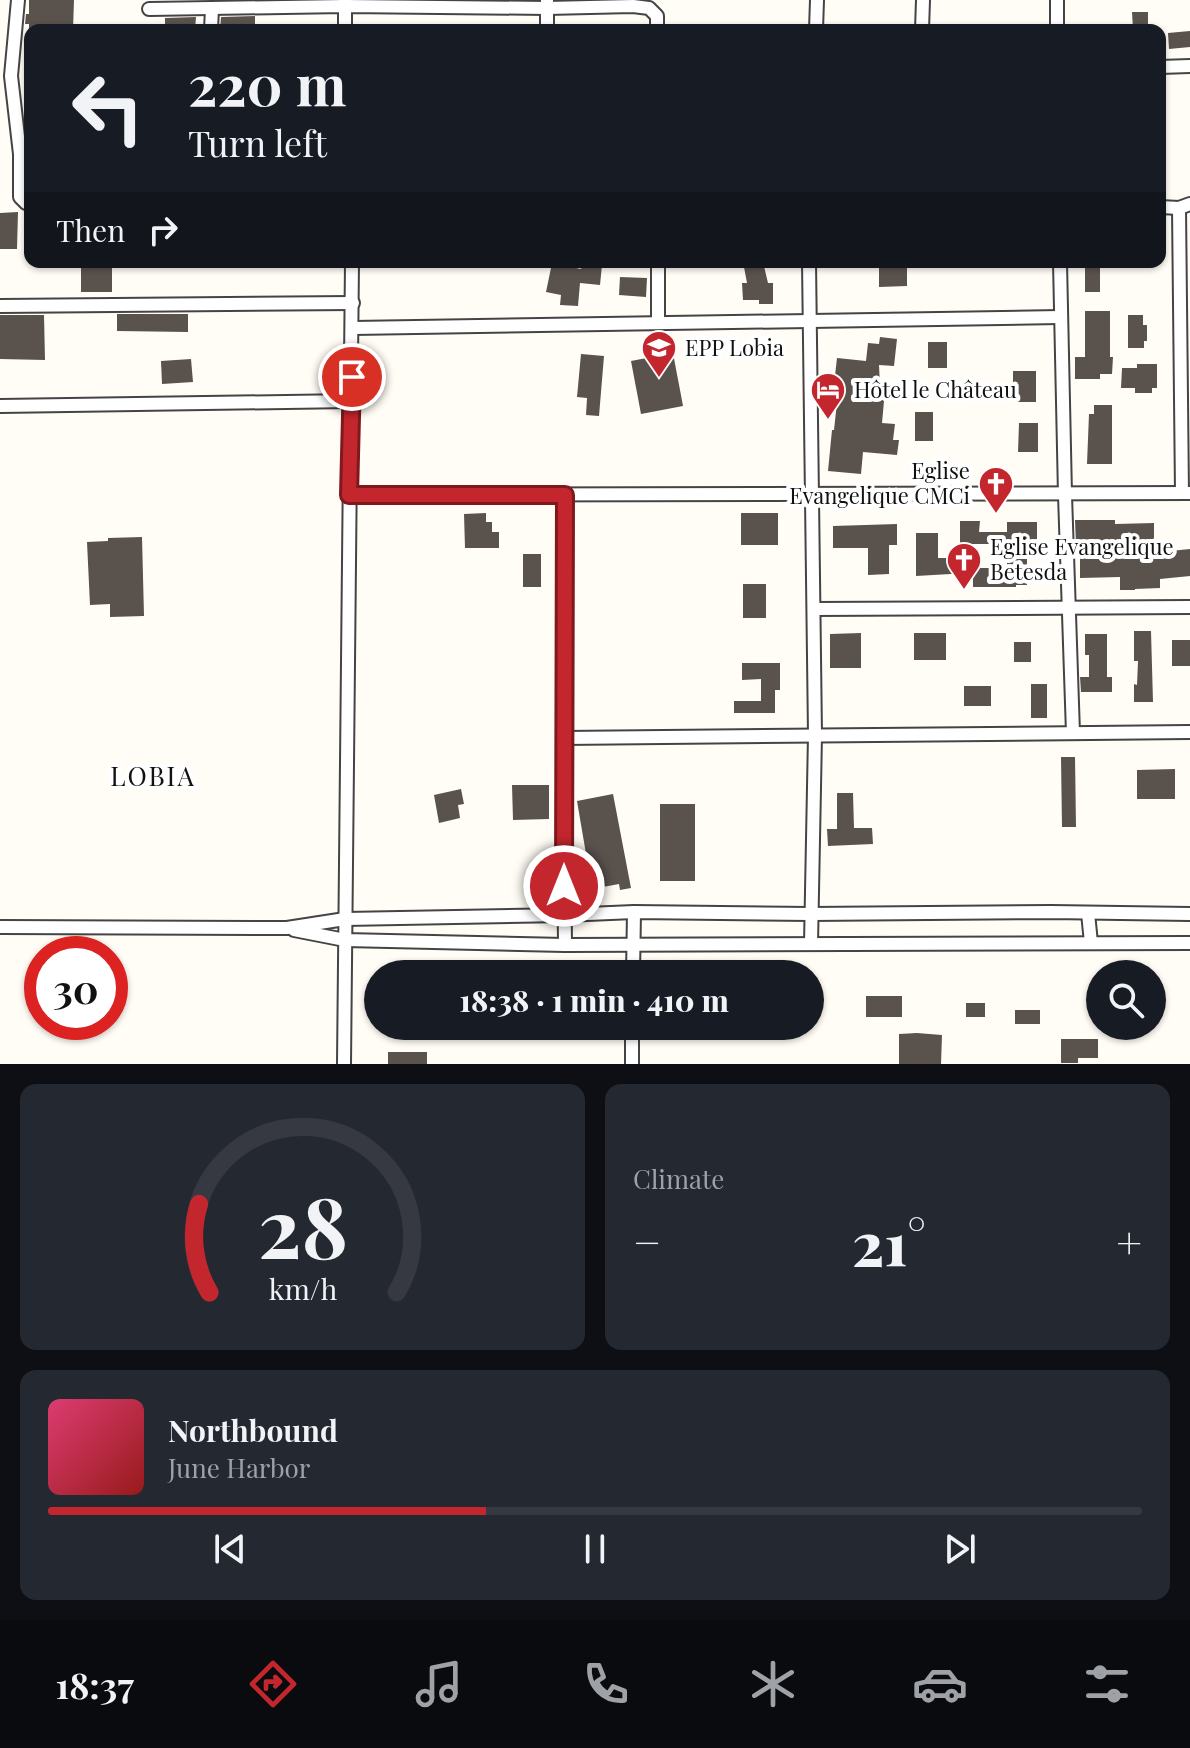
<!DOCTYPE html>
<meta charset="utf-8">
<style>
:root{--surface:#171b24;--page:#242831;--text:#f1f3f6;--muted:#9ea1a6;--line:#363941;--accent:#c4262e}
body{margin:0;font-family:"Playfair Display",serif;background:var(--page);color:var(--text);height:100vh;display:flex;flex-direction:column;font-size:30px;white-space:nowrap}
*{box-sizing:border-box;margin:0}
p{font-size:26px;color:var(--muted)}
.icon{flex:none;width:44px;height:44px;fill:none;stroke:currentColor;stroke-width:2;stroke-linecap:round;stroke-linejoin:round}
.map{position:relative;height:1064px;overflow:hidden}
.drawer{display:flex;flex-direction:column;gap:20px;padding:20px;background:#0d0f14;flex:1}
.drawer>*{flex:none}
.guide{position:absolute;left:24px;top:24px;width:1142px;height:244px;border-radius:16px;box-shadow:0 2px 6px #0004;background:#171b24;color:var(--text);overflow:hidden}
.tools{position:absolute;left:1086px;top:960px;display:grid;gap:16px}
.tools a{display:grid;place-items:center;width:80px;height:80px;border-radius:50%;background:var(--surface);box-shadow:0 2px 6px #0004;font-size:40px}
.speed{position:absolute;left:24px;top:936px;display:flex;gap:16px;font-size:40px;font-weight:700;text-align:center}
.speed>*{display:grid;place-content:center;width:104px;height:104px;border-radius:50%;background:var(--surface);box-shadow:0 2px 6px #0004;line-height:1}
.speed .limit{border:12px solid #d22;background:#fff;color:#111}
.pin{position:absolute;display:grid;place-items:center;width:68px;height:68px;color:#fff;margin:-34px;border:4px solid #fff;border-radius:50%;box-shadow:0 2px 8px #0007}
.me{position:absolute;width:88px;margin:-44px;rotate:0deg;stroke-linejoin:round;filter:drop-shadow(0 0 6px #0008)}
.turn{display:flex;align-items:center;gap:28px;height:168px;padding:0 32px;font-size:36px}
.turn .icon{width:104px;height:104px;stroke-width:2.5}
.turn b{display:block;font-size:56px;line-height:68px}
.then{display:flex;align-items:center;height:76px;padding:0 32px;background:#0003;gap:16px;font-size:30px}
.big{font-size:60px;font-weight:800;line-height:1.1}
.drawer .tile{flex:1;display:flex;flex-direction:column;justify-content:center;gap:12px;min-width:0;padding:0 28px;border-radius:16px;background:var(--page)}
.drawer .dial{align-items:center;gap:0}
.dial svg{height:208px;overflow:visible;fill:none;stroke:var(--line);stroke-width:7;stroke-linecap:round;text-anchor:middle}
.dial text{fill:var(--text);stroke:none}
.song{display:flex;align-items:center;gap:24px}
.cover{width:96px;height:96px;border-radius:12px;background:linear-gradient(135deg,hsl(340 70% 55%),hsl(0 70% 35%))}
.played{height:8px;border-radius:4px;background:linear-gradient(90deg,var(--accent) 40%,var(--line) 40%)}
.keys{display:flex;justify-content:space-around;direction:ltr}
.heat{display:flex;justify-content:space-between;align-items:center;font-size:44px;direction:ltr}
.drawer .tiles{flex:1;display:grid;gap:20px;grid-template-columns:1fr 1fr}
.tile:last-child{grid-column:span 2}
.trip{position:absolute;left:364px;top:960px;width:460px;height:80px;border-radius:40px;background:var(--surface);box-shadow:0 2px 6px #0004;font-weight:800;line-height:80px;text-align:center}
.tabs{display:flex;height:128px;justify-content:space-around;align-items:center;background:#090b0e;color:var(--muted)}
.tabs .icon{width:56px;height:56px}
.tabs .current{color:var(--accent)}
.tabs b{font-size:36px;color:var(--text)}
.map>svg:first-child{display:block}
.building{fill:#5a524d}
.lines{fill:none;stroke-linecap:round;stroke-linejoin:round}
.street-casing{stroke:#444;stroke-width:16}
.street{stroke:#fff;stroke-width:12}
.route-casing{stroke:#7f191e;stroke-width:20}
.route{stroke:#c4262e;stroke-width:14}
.labels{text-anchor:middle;stroke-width:8;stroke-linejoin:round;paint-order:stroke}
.poi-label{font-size:22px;fill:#111;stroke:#fff;text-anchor:start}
.quarter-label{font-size:26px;letter-spacing:2px;fill:#111;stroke:#fff}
</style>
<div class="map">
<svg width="1190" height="1064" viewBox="0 0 1190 1064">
<rect width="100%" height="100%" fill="#fffdf5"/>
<g class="building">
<polygon points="29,0 74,0 73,30 29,30 29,24 25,24 26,14 29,14"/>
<polygon points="1132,12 1148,12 1148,30 1133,30"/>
<polygon points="255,16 255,30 220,30 221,17"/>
<polygon points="196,17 195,30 165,30 165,18"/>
<polygon points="1190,31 1190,47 1169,49 1168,33"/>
<polygon points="18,212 17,249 0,249 0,213"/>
<rect x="81" y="262" width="31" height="30"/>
<polygon points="743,262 763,262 768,283 773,283 773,304 759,304 759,300 743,300 742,283 747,283"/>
<polygon points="552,263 581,269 582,263 602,265 600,285 580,283 578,306 560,305 561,295 546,292"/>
<rect x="1085" y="264" width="15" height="28"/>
<polygon points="879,268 907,268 907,286 879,287"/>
<polygon points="620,277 647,278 646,297 619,295"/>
<polygon points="1085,311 1110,311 1110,357 1113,357 1112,374 1100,374 1100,379 1075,379 1075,357 1085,357"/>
<polygon points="117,314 188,314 188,332 117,331"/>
<polygon points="0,315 44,315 45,360 0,359"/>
<polygon points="1128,315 1143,315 1143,325 1147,325 1147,341 1144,341 1144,348 1128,348"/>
<polygon points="880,337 897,339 894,366 879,365 880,386 906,386 906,401 884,401 882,423 895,424 893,440 899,440 897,455 863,452 861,474 828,471 832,430 834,430 838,393 833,393 837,358 866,361 868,343 879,344"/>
<rect x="928" y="342" width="19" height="26"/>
<polygon points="673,353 683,406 641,414 631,361"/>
<polygon points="581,354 604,356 599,416 586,415 587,398 577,397"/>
<polygon points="191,359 193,382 162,384 161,361"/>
<polygon points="1137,364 1157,364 1157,388 1152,388 1152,393 1135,393 1135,388 1121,388 1122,368 1137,368"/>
<rect x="1013" y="371" width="23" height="31"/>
<polygon points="1094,405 1112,405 1112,464 1087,464 1089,414 1094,414"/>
<rect x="915" y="412" width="18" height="29"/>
<polygon points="1019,423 1038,423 1038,452 1018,452"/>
<polygon points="486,513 486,522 492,522 492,532 499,532 499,548 465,548 464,514"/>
<rect x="741" y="513" width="37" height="32"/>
<polygon points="1075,520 1115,520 1115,524 1154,523 1154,550 1160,549 1160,552 1190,549 1190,576 1160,579 1160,588 1135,589 1135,590 1120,590 1120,577 1080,578 1080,545 1076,545"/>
<polygon points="960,521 980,521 979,532 1007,532 1007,522 1037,522 1037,545 1027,545 1027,585 1016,585 1016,587 973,587 973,568 1007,568 1007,544 960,544"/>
<polygon points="897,524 897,545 889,545 889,574 868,575 868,548 833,548 833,526"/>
<polygon points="916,533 938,533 938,558 957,558 957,550 968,550 968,573 916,576"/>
<polygon points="142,537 144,616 110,617 110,604 90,605 87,542 108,541 108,538"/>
<rect x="523" y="554" width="18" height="33"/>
<rect x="743" y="584" width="23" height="34"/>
<polygon points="1134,631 1151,631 1153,702 1134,702 1134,684 1137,685 1138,661 1134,661"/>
<polygon points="861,633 861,668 830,668 830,634"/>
<rect x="914" y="633" width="32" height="27"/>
<polygon points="1085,634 1107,634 1107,677 1112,677 1112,692 1081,692 1080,677 1089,677 1089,655 1085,655"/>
<rect x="1172" y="640" width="18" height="26"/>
<rect x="1014" y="642" width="17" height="20"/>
<polygon points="742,663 780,663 780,690 775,690 775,713 734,713 734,701 761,701 761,679 742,680"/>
<rect x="1031" y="684" width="16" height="34"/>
<rect x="964" y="686" width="27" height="20"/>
<polygon points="1061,757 1075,757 1076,827 1062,827"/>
<polygon points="1175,769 1175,799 1137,799 1137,770"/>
<polygon points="512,785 549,785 549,819 513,820"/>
<polygon points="461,789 464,804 458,805 460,818 439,823 434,795"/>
<polygon points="837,793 853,793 854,828 872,828 873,844 828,846 827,829 837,829"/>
<polygon points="613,794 631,888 620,890 619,884 592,889 577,801"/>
<rect x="660" y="804" width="35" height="77"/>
<rect x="866" y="996" width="36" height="21"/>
<rect x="966" y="1003" width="19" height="14"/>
<rect x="1015" y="1010" width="25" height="14"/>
<polygon points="917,1033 942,1035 941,1064 899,1064 899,1034"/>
<polygon points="1061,1039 1098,1039 1098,1058 1078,1058 1078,1063 1061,1063"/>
<rect x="388" y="1052" width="39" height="12"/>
</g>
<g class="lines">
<defs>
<g id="street">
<polyline points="18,0 11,76 20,154 20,197 26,203 30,204"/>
<polyline points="345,0 345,30"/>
<polyline points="1057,0 1057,30"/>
<polyline points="547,1 547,30"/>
<polyline points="149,9 345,6 547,8 633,6 649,8 657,16 657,30"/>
<polyline points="211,30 212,8"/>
<polyline points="816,30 817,0"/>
<polyline points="922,30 923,0"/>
<polyline points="1160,67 1190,66"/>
<polyline points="1160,207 1179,208 1190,204"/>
<polyline points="1179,208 1182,493"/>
<polyline points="809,262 815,735 811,944"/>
<polyline points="1060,262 1065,495 1073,733"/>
<polyline points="0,306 353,303"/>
<polyline points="658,323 658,262"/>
<polyline points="353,328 1060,317"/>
<polyline points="0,406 351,401"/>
<polyline points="349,495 1190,493"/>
<polyline points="565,495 563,738 565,945"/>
<polyline points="814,609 1190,607"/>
<polyline points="563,738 1190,732"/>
<polyline points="1088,913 1091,943"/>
<polyline points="0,927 287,928 345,919 564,915 634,912 810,914 1051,912 1190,914"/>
<polyline points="294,930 345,940 565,945 1190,943"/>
<polyline points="633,974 634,912"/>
<polyline points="344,1064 352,262"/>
<polyline points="632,1064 632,1026"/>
</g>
</defs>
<use href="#street" class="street-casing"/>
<use href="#street" class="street"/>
</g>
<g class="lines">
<defs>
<polyline id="route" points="352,377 349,495 565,495 564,886"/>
</defs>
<use href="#route" class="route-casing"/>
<use href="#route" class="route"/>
</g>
<defs>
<symbol id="school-pin" viewBox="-11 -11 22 30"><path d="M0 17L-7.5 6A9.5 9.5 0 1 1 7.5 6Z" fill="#c4262e" stroke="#fff"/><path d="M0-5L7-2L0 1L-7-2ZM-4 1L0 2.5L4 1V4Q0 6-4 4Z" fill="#fff"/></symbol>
<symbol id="hotel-pin" viewBox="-11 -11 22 30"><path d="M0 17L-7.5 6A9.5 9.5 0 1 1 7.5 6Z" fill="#c4262e" stroke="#fff"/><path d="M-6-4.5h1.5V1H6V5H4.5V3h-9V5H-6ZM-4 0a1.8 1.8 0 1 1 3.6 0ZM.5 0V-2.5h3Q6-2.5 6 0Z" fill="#fff"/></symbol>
<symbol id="church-pin" viewBox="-11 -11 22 30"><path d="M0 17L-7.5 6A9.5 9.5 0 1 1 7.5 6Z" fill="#c4262e" stroke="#fff"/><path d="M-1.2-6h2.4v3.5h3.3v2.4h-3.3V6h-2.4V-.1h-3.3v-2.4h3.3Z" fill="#fff"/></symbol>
</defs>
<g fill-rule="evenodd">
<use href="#school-pin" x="639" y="328" width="40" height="54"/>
<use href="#hotel-pin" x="808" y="370" width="40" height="54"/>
<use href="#church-pin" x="976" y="464" width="40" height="54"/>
<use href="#church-pin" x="944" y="540" width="40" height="54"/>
</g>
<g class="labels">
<g class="poi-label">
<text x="685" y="356">EPP Lobia</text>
<text x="854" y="398">Hôtel le Château</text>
<text x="970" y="479" text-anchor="end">Eglise<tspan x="970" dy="25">Evangelique CMCi</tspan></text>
<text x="990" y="555">Eglise Evangelique<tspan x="990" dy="25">Betesda</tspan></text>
</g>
<g class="quarter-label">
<text x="153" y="786">LOBIA</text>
</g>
</g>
</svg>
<div class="tools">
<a><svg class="icon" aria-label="search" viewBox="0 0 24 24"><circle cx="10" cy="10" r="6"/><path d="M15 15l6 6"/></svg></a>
</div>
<div class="speed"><div class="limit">30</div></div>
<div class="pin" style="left:352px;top:377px;background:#d93025"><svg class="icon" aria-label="arrive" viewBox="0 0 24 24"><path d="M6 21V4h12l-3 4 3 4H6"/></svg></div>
<svg class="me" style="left:564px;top:886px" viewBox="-20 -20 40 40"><circle r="17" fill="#c4262e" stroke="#fff" stroke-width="3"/><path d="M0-11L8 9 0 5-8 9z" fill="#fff"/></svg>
<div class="trip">18:38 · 1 min · 410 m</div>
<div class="guide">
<div class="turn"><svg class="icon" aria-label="left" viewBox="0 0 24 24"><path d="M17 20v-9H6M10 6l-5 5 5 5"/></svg><div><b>220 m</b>Turn left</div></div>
<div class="then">Then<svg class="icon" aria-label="right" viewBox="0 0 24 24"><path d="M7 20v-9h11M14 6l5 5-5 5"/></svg></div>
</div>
</div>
<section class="drawer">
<div class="tiles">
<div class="tile dial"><svg viewBox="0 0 100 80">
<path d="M14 69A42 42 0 1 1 86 69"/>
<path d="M14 69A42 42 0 0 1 10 35" stroke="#c4262e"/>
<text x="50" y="56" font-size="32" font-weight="700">28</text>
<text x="50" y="72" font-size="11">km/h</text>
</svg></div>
<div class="tile"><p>Climate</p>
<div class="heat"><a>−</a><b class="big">21°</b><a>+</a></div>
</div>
<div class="tile">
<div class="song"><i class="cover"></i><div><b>Northbound</b><p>June Harbor</p></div></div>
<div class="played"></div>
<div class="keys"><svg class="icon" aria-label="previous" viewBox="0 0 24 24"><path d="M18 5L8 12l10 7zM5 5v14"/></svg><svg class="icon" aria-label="pause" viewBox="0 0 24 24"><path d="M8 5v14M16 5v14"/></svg><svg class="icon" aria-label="next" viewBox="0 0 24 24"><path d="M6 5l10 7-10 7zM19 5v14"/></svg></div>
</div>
</div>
</section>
<nav class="tabs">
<b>18:37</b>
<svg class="icon current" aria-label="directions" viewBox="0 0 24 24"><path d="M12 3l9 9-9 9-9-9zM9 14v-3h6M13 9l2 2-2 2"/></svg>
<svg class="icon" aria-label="music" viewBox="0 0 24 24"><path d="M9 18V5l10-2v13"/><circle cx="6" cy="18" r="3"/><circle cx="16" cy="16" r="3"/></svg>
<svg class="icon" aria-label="phone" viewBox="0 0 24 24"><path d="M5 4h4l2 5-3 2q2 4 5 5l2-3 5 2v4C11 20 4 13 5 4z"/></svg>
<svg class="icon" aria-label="climate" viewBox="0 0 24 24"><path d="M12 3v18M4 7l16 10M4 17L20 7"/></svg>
<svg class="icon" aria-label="car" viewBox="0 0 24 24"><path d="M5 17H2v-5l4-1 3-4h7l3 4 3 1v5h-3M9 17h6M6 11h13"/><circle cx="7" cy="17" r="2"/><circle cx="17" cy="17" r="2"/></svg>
<svg class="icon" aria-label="filters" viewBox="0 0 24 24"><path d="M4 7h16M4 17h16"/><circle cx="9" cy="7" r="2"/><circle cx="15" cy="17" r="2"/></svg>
</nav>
